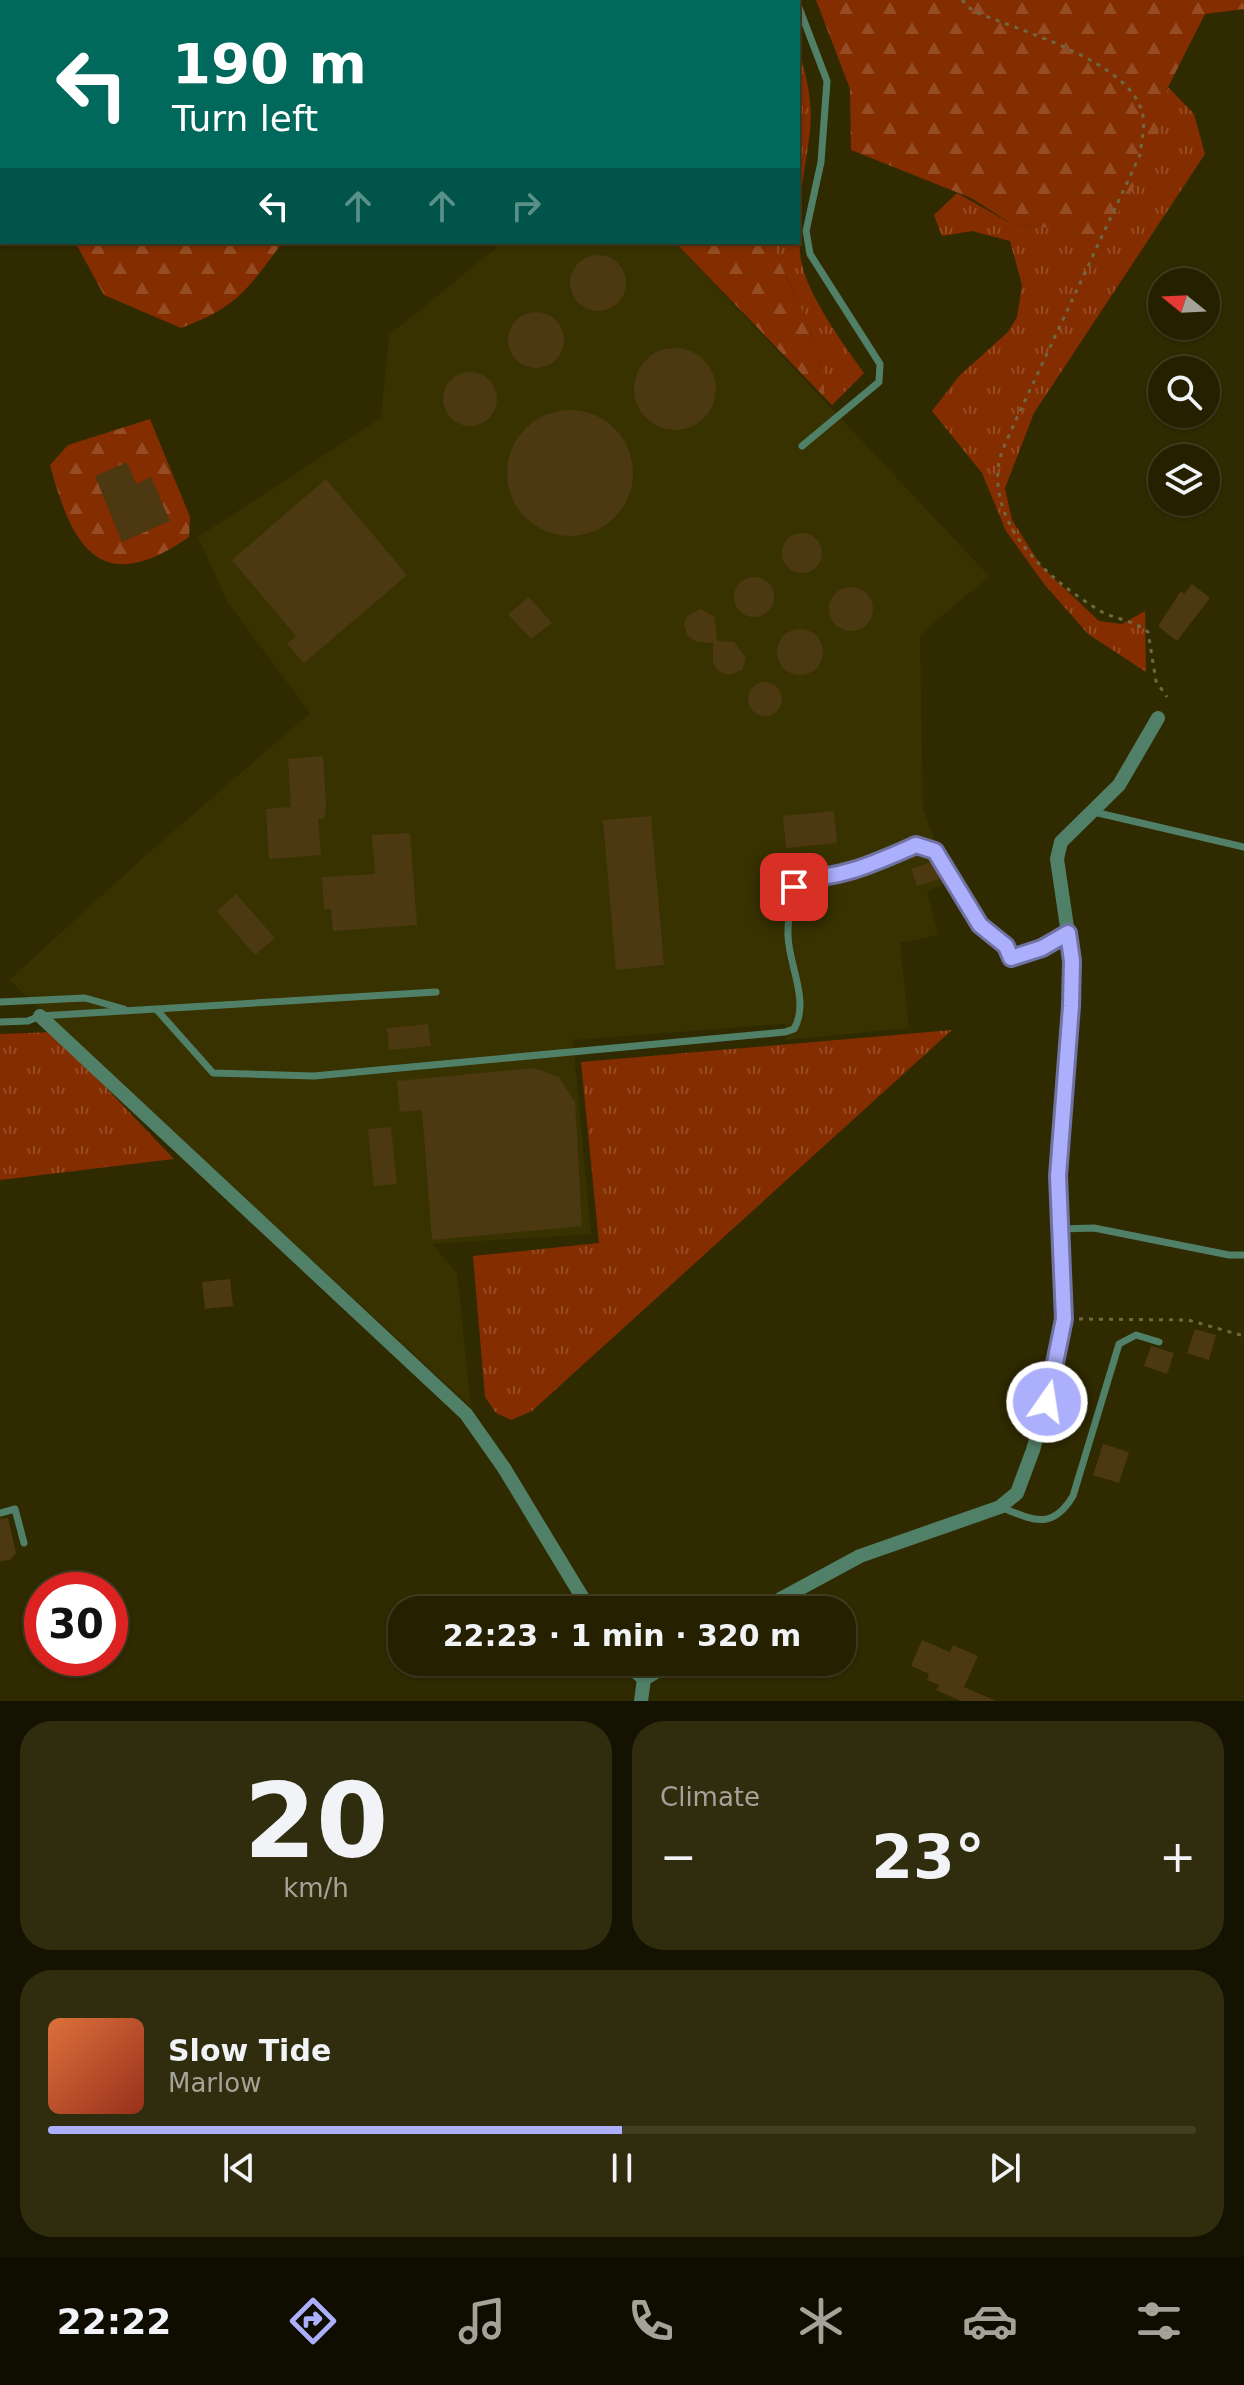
<!DOCTYPE html>
<meta charset="utf-8">
<style>
:root{--surface:#242000;--page:#302d0f;--text:#f1f3f6;--muted:#a3a399;--line:#413e22;--accent:#acaffb}
body{margin:0;font-family:"DejaVu Sans",sans-serif;background:var(--page);color:var(--text);height:100vh;display:flex;flex-direction:column;font-size:30px;white-space:nowrap}
*{box-sizing:border-box;margin:0}
p{font-size:26px;color:var(--muted)}
.icon{flex:none;width:44px;height:44px;fill:none;stroke:currentColor;stroke-width:2;stroke-linecap:round;stroke-linejoin:round}
.map{position:relative;height:1701px;overflow:hidden}
.details{display:flex;flex-direction:column;gap:20px;padding:20px;background:#141200;flex:1}
.details>*{flex:none}
.banner{position:absolute;left:0px;top:0px;width:800px;height:244px;box-shadow:0 2px 6px #0004,0 0 0 2px var(--line);background:#00695c;color:#fff;overflow:hidden}
.needle{width:52px;rotate:288deg}
.buttons{position:absolute;left:1148px;top:268px;display:grid;gap:16px}
.buttons a{display:grid;place-items:center;width:72px;height:72px;border-radius:50%;background:var(--surface);box-shadow:0 2px 6px #0004,0 0 0 2px var(--line);font-size:40px}
.speed{position:absolute;left:24px;top:1572px;display:flex;gap:16px;font-size:40px;font-weight:700;text-align:center}
.speed>*{display:grid;place-content:center;width:104px;height:104px;border-radius:50%;background:var(--surface);box-shadow:0 2px 6px #0004,0 0 0 2px var(--line);line-height:1}
.speed .limit{border:12px solid #d22;background:#fff;color:#111}
.pin{position:absolute;display:grid;place-items:center;width:68px;height:68px;color:#fff;margin:-34px;border-radius:16px;box-shadow:0 4px 12px #0006}
.me{position:absolute;width:88px;margin:-44px;rotate:13deg;stroke-linejoin:round;filter:drop-shadow(0 0 6px #0008)}
.turn{display:flex;align-items:center;gap:28px;height:168px;padding:0 40px;font-size:36px}
.turn .icon{width:104px;height:104px;stroke-width:2.5}
.turn b{display:block;font-size:56px;line-height:68px}
.lanes{display:flex;align-items:center;height:76px;padding:0 40px;background:#0003;justify-content:center;gap:40px;direction:ltr}
.lanes .off{opacity:.35}
.big{font-size:60px;font-weight:600;line-height:1.1}
.details .widget{flex:1;display:flex;flex-direction:column;justify-content:center;gap:12px;min-width:0;padding:0 28px;border-radius:32px;background:var(--page)}
.details .dial{align-items:center;gap:0}
.dial b{font-size:104px;line-height:1}
.song{display:flex;align-items:center;gap:24px}
.cover{width:96px;height:96px;border-radius:12px;background:linear-gradient(135deg,hsl(20 70% 55%),hsl(10 70% 35%))}
.played{height:8px;border-radius:4px;background:linear-gradient(90deg,var(--accent) 50%,var(--line) 50%)}
.keys{display:flex;justify-content:space-around;direction:ltr}
.heat{display:flex;justify-content:space-between;align-items:center;font-size:44px;direction:ltr}
.details .tiles{flex:1;display:grid;gap:20px;grid-template-columns:1fr 1fr}
.widget:last-child{grid-column:span 2}
.trip{position:absolute;left:388px;top:1596px;width:468px;height:80px;border-radius:32px;background:var(--surface);box-shadow:0 2px 6px #0004,0 0 0 2px var(--line);font-weight:600;line-height:80px;text-align:center}
.tabs{display:flex;height:128px;justify-content:space-around;align-items:center;background:#0e0d00;color:var(--muted)}
.tabs .icon{width:56px;height:56px}
.tabs .active{color:var(--accent)}
.tabs b{font-size:36px;color:var(--text)}
.map>svg:first-child{display:block}
.built{fill:#383200}
.grass{fill:url(#grass-tufts)}
.forest{fill:url(#forest-firs)}
.building{fill:#4c3912}
.lines{fill:none;stroke-linecap:round;stroke-linejoin:round}
.path{stroke:#6e693f;stroke-width:3;stroke-dasharray:4 6;stroke-linecap:butt}
.lane{stroke:#518069;stroke-width:7}
.street{stroke:#518069;stroke-width:14}
.route-casing{stroke:#7072a3;stroke-width:20}
.route{stroke:#acaffb;stroke-width:14}
</style>
<div class="map">
<svg width="1244" height="1701" viewBox="0 0 1244 1701">
<defs>
<pattern id="grass-tufts" width="24" height="20" patternUnits="userSpaceOnUse" patternTransform="scale(2)"><rect width="24" height="20" fill="#832d00"/><path d="M3 7l-1-3M5 7V3M7 7l1-3M15 17l-1-3M17 17v-4M19 17l1-3" fill="none" stroke="#954c24"/></pattern>
<pattern id="forest-firs" width="22" height="20" patternUnits="userSpaceOnUse" patternTransform="scale(2)"><rect width="22" height="20" fill="#832d00"/><path d="M5 1l3.5 6h-7zM16 11l3.5 6h-7z" fill="#954c24"/></pattern>
</defs>
<rect width="100%" height="100%" fill="#302a00"/>
<polygon class="built" points="497,242 675,242 989,576 920,635 923,808 935,841 957,880 927,891 938,935 900,943 909,1028 786,1040 785,1024 573,1040 591,1234 432,1244 457,1273 471,1407 9,980 145,856 310,713 228,603 198,537 381,418 389,335 496,248"/>
<g class="grass">
<path d="M798,46C806,74 813,101 810,131C805,173 794,217 801,260C807,295 844,345 864,373L832,405L825,398C822,342 793,292 770,242H798Z"/>
<polygon points="1168,87 1194,114 1205,154 1034,413 1005,488 1012,520 1042,567 1099,621 1122,624 1145,611 1146,672 1088,634 1044,584 1006,531 982,473 932,411 959,376 1008,332 1017,317 1022,285 1010,241 972,231 942,236 934,215 957,193 1012,224 1049,228 1133,186 1152,156"/>
<polygon points="952,1030 532,1411 511,1420 496,1413 485,1397 473,1256 599,1243 581,1062"/>
<polygon points="53,1032 174,1159 0,1180 0,1034"/>
</g>
<g class="forest">
<polygon points="0,0 538,0 2,2 2,141"/>
<polygon points="816,0 1244,0 1244,9 1205,14 1168,87 1153,156 1113,221 1079,245 1049,228 1012,224 971,198 851,150 850,89"/>
<path d="M75,242H283C246,290 240,306 181,328L104,295Z"/>
<path d="M675,242H770C793,292 822,342 825,398Z"/>
<path d="M150,419L190,517L189,537C102,597 73,551 50,465L68,445Z"/>
</g>
<g class="building">
<circle cx="598" cy="283" r="28"/>
<circle cx="536" cy="340" r="28"/>
<circle cx="675" cy="389" r="41"/>
<circle cx="470" cy="399" r="27"/>
<circle cx="570" cy="473" r="63"/>
<polygon points="127,462 136,484 151,477 170,521 122,542 95,476"/>
<polygon points="326,479 407,575 304,663 287,644 296,636 232,560"/>
<circle cx="802" cy="553" r="20"/>
<circle cx="754" cy="597" r="20"/>
<polygon points="1192,584 1210,598 1177,641 1158,626 1181,591 1184,594"/>
<circle cx="851" cy="609" r="22"/>
<polygon points="529,597 552,623 531,639 508,614"/>
<polygon points="701,609 715,617 717,641 734,642 746,658 742,670 729,675 718,671 713,662 713,643 697,642 688,636 684,626 687,616"/>
<circle cx="800" cy="652" r="23"/>
<circle cx="765" cy="699" r="17"/>
<polygon points="323,756 326,805 324,819 318,819 321,855 269,859 266,809 291,807 288,759"/>
<polygon points="834,811 837,843 786,848 783,816"/>
<polygon points="651,816 664,965 616,970 603,820"/>
<polygon points="410,833 417,925 333,931 331,909 324,909 322,877 375,874 372,835"/>
<polygon points="934,861 940,879 917,886 911,869"/>
<polygon points="236,894 275,938 255,955 217,911"/>
<polygon points="428,1024 431,1046 389,1050 387,1028"/>
<polygon points="534,1068 559,1077 575,1102 582,1226 432,1240 422,1110 400,1112 397,1081"/>
<polygon points="391,1127 397,1184 374,1186 368,1129"/>
<polygon points="230,1279 233,1306 205,1309 202,1282"/>
<polygon points="1195,1329 1216,1335 1209,1360 1187,1353"/>
<polygon points="1151,1346 1174,1353 1167,1374 1144,1366"/>
<polygon points="1103,1444 1129,1452 1119,1483 1093,1475"/>
<polygon points="8,1518 16,1553 10,1560 0,1561 0,1519"/>
<polygon points="922,1640 950,1652 953,1645 978,1656 964,1687 996,1701 961,1701 936,1690 939,1685 927,1680 929,1674 911,1666"/>
</g>
<g class="lines">
<g class="path">
<path d="M962,0L973,11C1020,31 1129,61 1142,112C1146,124 1141,142 1140,155L1015,422C1009,436 999,454 998,469C993,531 1049,579 1097,609C1114,620 1133,619 1148,632L1156,681L1167,697"/>
<polyline points="1079,1319 1188,1320 1244,1336"/>
</g>
<g class="lane">
<polyline points="798,5 827,81 821,162 806,231 810,254 880,364 879,382 802,446"/>
<polyline points="1094,812 1244,847"/>
<polyline points="0,1002 85,998 124,1009"/>
<path d="M157,1010L213,1073L314,1076L785,1032L794,1029C810,1001 789,966 788,936C787,917 793,898 795,879C844,878 872,864 916,845L935,851L980,925L1006,946L1011,958L1042,948L1068,933"/>
<polyline points="0,1022 28,1021 40,1016 436,992"/>
<polyline points="1061,1229 1094,1228 1229,1255 1244,1255"/>
<path d="M1000,1507C1033,1520 1052,1531 1073,1496L1119,1344L1136,1335L1159,1342"/>
<polyline points="0,1513 15,1509 24,1543"/>
</g>
<g class="street">
<polyline points="40,1016 466,1414 504,1468 590,1610"/>
<polyline points="760,1610 860,1556 1000,1507 1017,1493 1033,1450 1054,1377 1064,1319 1058,1176 1072,961 1057,859 1061,842 1119,785 1158,718"/>
<polyline points="624,1662 644,1679 641,1701"/>
<polyline points="644,1679 673,1662"/>
</g>
</g>
<g class="lines">
<defs>
<path id="route" d="M794,887L795,879C844,878 872,864 916,845L935,851L980,925L1006,946L1011,958L1042,948L1068,933L1072,961L1071,1006L1058,1176L1064,1319L1047,1402"/>
</defs>
<use href="#route" class="route-casing"/>
<use href="#route" class="route"/>
</g>
</svg>
<div class="buttons">
<a><svg class="needle" viewBox="-14 -14 28 28"><path d="M0-13l5 13h-10z" fill="#e53935"/><path d="M0 13l5-13h-10z" fill="#a3a399"/></svg></a>
<a><svg class="icon" aria-label="search" viewBox="0 0 24 24"><circle cx="10" cy="10" r="6"/><path d="M15 15l6 6"/></svg></a>
<a><svg class="icon" aria-label="layers" viewBox="0 0 24 24"><path d="M12 4l9 5-9 5-9-5zM3 14l9 5 9-5"/></svg></a>
</div>
<div class="speed"><div class="limit">30</div></div>
<div class="pin" style="left:794px;top:887px;background:#d93025"><svg class="icon" aria-label="arrive" viewBox="0 0 24 24"><path d="M6 21V4h12l-3 4 3 4H6"/></svg></div>
<svg class="me" style="left:1047px;top:1402px" viewBox="-20 -20 40 40"><circle r="17" fill="#acaffb" stroke="#fff" stroke-width="3"/><path d="M0-11L8 9 0 5-8 9z" fill="#fff"/></svg>
<div class="trip">22:23 · 1 min · 320 m</div>
<div class="banner">
<div class="turn"><svg class="icon" aria-label="left" viewBox="0 0 24 24"><path d="M17 20v-9H6M10 6l-5 5 5 5"/></svg><div><b>190 m</b>Turn left</div></div>
<div class="lanes"><svg class="icon" aria-label="left" viewBox="0 0 24 24"><path d="M17 20v-9H6M10 6l-5 5 5 5"/></svg><svg class="icon off" aria-label="ahead" viewBox="0 0 24 24"><path d="M12 20V5M6 11l6-6 6 6"/></svg><svg class="icon off" aria-label="ahead" viewBox="0 0 24 24"><path d="M12 20V5M6 11l6-6 6 6"/></svg><svg class="icon off" aria-label="right" viewBox="0 0 24 24"><path d="M7 20v-9h11M14 6l5 5-5 5"/></svg></div>
</div>
</div>
<section class="details">
<div class="tiles">
<div class="widget dial"><b>20</b><p>km/h</p></div>
<div class="widget"><p>Climate</p>
<div class="heat"><a>−</a><b class="big">23°</b><a>+</a></div>
</div>
<div class="widget">
<div class="song"><i class="cover"></i><div><b>Slow Tide</b><p>Marlow</p></div></div>
<div class="played"></div>
<div class="keys"><svg class="icon" aria-label="previous" viewBox="0 0 24 24"><path d="M18 5L8 12l10 7zM5 5v14"/></svg><svg class="icon" aria-label="pause" viewBox="0 0 24 24"><path d="M8 5v14M16 5v14"/></svg><svg class="icon" aria-label="next" viewBox="0 0 24 24"><path d="M6 5l10 7-10 7zM19 5v14"/></svg></div>
</div>
</div>
</section>
<nav class="tabs">
<b>22:22</b>
<svg class="icon active" aria-label="directions" viewBox="0 0 24 24"><path d="M12 3l9 9-9 9-9-9zM9 14v-3h6M13 9l2 2-2 2"/></svg>
<svg class="icon" aria-label="music" viewBox="0 0 24 24"><path d="M9 18V5l10-2v13"/><circle cx="6" cy="18" r="3"/><circle cx="16" cy="16" r="3"/></svg>
<svg class="icon" aria-label="phone" viewBox="0 0 24 24"><path d="M5 4h4l2 5-3 2q2 4 5 5l2-3 5 2v4C11 20 4 13 5 4z"/></svg>
<svg class="icon" aria-label="climate" viewBox="0 0 24 24"><path d="M12 3v18M4 7l16 10M4 17L20 7"/></svg>
<svg class="icon" aria-label="car" viewBox="0 0 24 24"><path d="M5 17H2v-5l4-1 3-4h7l3 4 3 1v5h-3M9 17h6M6 11h13"/><circle cx="7" cy="17" r="2"/><circle cx="17" cy="17" r="2"/></svg>
<svg class="icon" aria-label="filters" viewBox="0 0 24 24"><path d="M4 7h16M4 17h16"/><circle cx="9" cy="7" r="2"/><circle cx="15" cy="17" r="2"/></svg>
</nav>
